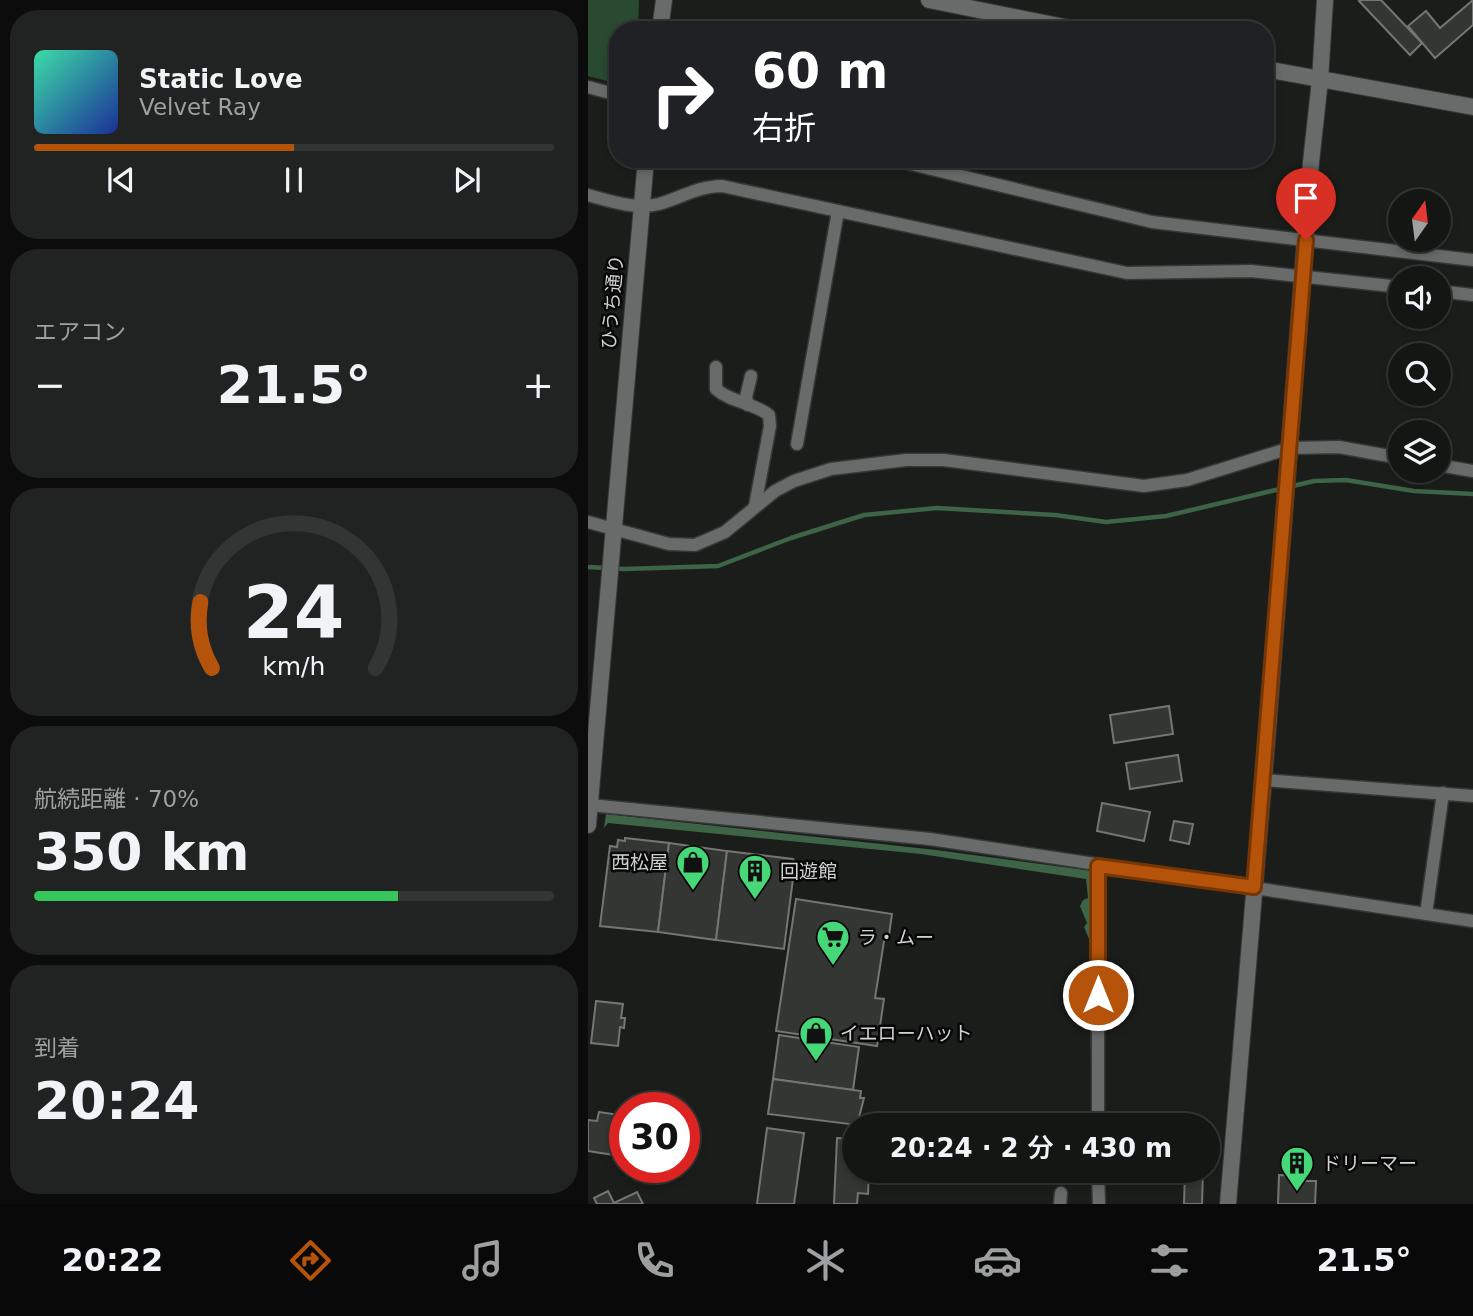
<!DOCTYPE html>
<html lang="ja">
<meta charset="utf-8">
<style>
:root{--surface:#141614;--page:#212322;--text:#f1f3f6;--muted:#9d9fa0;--line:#333534;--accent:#b45309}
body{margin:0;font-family:"DejaVu Sans","Noto Sans JP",sans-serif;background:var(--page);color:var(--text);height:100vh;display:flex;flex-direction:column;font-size:26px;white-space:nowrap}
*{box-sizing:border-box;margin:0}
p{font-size:23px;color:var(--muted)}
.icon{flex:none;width:38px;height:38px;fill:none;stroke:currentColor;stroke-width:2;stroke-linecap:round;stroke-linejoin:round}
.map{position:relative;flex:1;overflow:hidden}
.panel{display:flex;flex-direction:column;gap:10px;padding:10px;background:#0b0c0b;width:588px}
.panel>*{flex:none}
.top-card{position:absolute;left:21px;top:21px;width:665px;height:147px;border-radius:28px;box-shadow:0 4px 10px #0003,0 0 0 2px var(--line);background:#202124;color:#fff;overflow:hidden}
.needle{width:46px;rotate:14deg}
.fabs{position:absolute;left:800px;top:189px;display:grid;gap:14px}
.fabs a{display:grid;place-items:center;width:63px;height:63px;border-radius:50%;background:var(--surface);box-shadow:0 4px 10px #0003,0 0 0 2px var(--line);font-size:35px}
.speed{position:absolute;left:21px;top:1092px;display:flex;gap:14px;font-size:35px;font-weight:700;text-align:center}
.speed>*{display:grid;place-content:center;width:91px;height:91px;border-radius:50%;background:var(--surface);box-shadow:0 4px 10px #0003,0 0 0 2px var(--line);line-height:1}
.speed .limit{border:10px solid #d22;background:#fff;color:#111}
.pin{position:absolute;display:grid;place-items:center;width:60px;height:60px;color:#fff;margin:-72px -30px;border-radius:50% 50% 50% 0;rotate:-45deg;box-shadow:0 0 7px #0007}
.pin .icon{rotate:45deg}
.me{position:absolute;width:77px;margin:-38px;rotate:0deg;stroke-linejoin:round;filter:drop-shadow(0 0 5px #0008)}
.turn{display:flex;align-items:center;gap:24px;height:147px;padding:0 28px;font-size:32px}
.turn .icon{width:91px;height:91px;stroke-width:2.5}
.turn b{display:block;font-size:49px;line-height:60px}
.big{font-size:52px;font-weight:600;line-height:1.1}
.panel .card{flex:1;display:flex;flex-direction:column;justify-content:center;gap:10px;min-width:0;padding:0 24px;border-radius:28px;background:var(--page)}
.panel .dial{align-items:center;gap:0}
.dial svg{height:182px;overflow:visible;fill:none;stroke:var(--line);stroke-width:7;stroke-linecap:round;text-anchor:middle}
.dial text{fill:var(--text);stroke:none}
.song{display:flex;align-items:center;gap:21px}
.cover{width:84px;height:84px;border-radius:10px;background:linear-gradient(135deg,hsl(160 70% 55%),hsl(230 70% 35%))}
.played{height:7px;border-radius:4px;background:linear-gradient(90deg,var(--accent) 50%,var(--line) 50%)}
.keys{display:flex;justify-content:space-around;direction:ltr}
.heat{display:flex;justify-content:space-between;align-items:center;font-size:38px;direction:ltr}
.charge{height:10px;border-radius:5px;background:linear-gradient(90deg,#34c759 70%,var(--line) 0)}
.trip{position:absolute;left:254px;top:1113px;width:378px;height:70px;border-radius:35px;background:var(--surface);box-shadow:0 4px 10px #0003,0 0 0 2px var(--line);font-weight:600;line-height:70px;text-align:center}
.tab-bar{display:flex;height:112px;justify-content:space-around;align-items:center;background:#080908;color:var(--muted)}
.tab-bar .icon{width:49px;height:49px}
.tab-bar .active{color:var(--accent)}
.tab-bar b{font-size:32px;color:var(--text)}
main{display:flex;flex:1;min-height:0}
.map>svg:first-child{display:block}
.green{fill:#294931}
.water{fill:#3e6447}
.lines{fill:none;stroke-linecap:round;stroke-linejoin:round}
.stream{stroke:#3e6447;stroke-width:4.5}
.building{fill:#343634;stroke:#737674;stroke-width:2}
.minor-casing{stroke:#363837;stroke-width:15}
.tertiary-casing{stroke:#363837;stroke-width:18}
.minor{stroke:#686b69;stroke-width:12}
.tertiary{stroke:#686b69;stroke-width:16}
.route-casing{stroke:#753606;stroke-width:18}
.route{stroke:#b45309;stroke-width:12}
.labels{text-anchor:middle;stroke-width:5;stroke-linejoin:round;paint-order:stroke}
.street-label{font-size:19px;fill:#d0d2d1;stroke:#060706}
.poi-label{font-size:19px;fill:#d0d2d1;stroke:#060706;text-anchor:start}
</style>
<main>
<section class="panel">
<div class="card">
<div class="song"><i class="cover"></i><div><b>Static Love</b><p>Velvet Ray</p></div></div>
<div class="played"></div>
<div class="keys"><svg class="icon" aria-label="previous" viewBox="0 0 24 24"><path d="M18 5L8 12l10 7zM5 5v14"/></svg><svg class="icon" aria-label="pause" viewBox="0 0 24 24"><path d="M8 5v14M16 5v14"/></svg><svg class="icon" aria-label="next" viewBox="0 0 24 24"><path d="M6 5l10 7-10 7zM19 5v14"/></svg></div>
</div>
<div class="card"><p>エアコン</p>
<div class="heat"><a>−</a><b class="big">21.5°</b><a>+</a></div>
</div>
<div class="card dial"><svg viewBox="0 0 100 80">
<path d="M14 69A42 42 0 1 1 86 69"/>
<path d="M14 69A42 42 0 0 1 9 40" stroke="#b45309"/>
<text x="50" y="56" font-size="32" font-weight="700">24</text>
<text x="50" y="72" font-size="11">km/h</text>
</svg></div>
<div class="card"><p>航続距離 · 70%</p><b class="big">350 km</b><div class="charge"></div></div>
<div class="card"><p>到着</p><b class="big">20:24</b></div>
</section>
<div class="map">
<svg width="885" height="1204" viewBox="0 0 885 1204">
<rect width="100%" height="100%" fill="#1b1d1b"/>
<polygon class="green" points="0,0 51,0 50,30 30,30 30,84 0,76"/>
<polygon class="water" points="18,814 348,850 505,871 508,1125 504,1125 501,939 496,927 499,923 492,906 495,900 500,898 498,879 333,854 20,823 16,828"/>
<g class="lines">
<polyline class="stream" points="0,567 36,569 130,566 203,538 276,515 349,508 467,515 518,522 578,516 726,481 758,480 826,491 885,494"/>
</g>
<g class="building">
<polygon points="773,0 793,0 834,43 822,55 771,1"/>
<polygon points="885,0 885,25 847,58 820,26 838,11 852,28"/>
<polygon points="581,706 585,734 526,743 522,715"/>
<polygon points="590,755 594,781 542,789 538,763"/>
<polygon points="514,803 562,812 556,841 509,831"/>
<polygon points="586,821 605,824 601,844 582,840"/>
<polygon points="37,838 81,843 70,932 12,926 22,846 29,847 30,840 37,841"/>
<polygon points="81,843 139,851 128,940 70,932"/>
<polygon points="139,851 205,859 207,863 196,949 128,940"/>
<polygon points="208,899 304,914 301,935 297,935 287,998 296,999 289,1046 188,1031"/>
<polygon points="8,1001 35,1004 33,1018 37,1018 36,1028 32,1027 30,1046 3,1043"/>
<polygon points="191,1035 271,1047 265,1090 185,1079"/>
<polygon points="185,1079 273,1091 272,1098 276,1098 269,1125 180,1114"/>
<polygon points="11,1112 32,1115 26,1155 0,1151 0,1120 9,1121"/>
<polygon points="179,1128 216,1133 206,1204 169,1204"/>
<polygon points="249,1138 266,1139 266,1171 281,1171 280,1194 270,1193 269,1204 246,1204"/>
<rect x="362" y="1171" width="61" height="11"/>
<polygon points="597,1171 615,1171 614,1204 596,1204"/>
<polygon points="691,1175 709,1176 709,1181 728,1181 727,1204 690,1204"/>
<polygon points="20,1191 26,1203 49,1192 55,1204 9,1204 6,1198"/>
</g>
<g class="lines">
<defs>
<g id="minor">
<polyline points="0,87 30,95"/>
<polyline points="302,159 564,222 885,260"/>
<path d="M0,195C22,201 48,210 71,204C92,198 111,186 134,186L539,273L663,271L812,287"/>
<polyline points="850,291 885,295"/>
<path d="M128,367V389C144,403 164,402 181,415L182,426L167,506"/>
<polyline points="160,405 158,397 163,376"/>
<polyline points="209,444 250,211"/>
<polyline points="850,465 885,471"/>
<polyline points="0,522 81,544 107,545 137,532 187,491 206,481 243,469 318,460 356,460 556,486 599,480 702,448 751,447 812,458"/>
<polyline points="675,780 885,796"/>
<polyline points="2,805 342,839 885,921"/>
<polyline points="838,914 855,793"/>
<polyline points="510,1125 510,866"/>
<polyline points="510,1171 511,1204"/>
<polyline points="472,1204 473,1193"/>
</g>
<g id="tertiary">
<polyline points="341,0 491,30"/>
<polyline points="72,30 76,0"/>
<polyline points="677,69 885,107"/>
<polyline points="0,825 58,159"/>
<polyline points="640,1204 680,727 723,162 732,80 737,0"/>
</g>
</defs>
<use href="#minor" class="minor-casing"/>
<use href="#tertiary" class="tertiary-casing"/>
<use href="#minor" class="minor"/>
<use href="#tertiary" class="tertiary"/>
</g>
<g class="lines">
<defs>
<polyline id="route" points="510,995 510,866 666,887 718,240"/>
</defs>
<use href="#route" class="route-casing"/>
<use href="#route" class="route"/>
</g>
<defs>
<symbol id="shop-pin" viewBox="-11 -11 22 30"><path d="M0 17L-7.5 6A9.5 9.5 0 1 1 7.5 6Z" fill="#46d779" stroke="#060706"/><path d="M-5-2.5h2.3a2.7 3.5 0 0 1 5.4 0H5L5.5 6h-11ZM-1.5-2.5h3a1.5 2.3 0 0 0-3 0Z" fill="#111"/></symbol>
<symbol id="building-pin" viewBox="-11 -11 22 30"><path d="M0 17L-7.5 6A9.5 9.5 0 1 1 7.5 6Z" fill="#46d779" stroke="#060706"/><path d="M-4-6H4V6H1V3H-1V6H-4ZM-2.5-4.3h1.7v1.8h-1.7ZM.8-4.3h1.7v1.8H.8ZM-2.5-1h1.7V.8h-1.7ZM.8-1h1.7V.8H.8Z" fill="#111"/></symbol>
<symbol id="supermarket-pin" viewBox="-11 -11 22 30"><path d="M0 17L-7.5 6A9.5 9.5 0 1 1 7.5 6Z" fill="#46d779" stroke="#060706"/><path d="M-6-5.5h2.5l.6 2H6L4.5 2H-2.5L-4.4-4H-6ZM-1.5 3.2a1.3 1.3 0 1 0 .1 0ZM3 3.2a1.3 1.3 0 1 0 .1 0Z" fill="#111"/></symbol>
</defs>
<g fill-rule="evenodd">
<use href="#shop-pin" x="86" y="843" width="38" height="52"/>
<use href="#building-pin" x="148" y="852" width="38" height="52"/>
<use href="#supermarket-pin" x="226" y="918" width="38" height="52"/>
<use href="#shop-pin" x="209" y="1014" width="38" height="52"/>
<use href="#building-pin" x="690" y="1144" width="38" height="52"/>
</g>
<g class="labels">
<g class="street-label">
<text transform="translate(24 302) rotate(-85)" y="7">ひうち通り</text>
</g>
<g class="poi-label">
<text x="80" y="869" text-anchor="end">西松屋</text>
<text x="192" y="878">回遊館</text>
<text x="270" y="944">ラ・ムー</text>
<text x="252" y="1040">イエローハット</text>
<text x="734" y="1170">ドリーマー</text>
</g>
</g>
</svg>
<div class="fabs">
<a><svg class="needle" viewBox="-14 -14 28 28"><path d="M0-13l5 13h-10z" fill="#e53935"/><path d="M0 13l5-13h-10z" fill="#9d9fa0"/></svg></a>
<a><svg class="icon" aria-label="sound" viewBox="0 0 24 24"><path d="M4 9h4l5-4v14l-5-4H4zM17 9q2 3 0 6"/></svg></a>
<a><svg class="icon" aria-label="search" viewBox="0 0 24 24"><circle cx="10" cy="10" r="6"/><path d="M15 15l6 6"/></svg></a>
<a><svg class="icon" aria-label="layers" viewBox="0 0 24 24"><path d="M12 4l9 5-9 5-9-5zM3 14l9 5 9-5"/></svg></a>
</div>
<div class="speed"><div class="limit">30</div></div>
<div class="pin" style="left:718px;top:240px;background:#d93025"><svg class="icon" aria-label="arrive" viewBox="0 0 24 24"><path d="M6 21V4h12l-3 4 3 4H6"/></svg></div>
<svg class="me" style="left:510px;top:995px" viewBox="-20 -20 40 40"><circle r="17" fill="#b45309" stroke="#fff" stroke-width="3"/><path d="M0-11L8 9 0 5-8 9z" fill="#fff"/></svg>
<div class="trip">20:24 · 2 分 · 430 m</div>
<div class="top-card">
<div class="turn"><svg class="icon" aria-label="right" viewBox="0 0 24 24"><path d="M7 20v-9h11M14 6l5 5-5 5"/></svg><div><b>60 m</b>右折</div></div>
</div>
</div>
</main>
<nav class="tab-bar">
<b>20:22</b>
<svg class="icon active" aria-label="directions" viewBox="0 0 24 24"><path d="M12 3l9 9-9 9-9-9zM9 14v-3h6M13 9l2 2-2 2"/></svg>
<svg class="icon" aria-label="music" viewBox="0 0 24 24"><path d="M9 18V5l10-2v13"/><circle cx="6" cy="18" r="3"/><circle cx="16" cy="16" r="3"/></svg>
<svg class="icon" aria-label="phone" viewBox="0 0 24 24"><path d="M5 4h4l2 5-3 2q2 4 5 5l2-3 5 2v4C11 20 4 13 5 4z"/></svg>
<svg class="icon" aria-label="climate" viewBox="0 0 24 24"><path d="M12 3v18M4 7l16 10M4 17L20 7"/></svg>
<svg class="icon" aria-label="car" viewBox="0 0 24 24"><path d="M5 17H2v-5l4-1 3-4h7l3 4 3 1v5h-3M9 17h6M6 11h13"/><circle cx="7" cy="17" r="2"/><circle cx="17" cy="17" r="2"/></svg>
<svg class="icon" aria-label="filters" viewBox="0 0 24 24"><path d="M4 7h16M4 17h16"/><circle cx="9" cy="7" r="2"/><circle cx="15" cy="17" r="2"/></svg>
<b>21.5°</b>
</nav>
